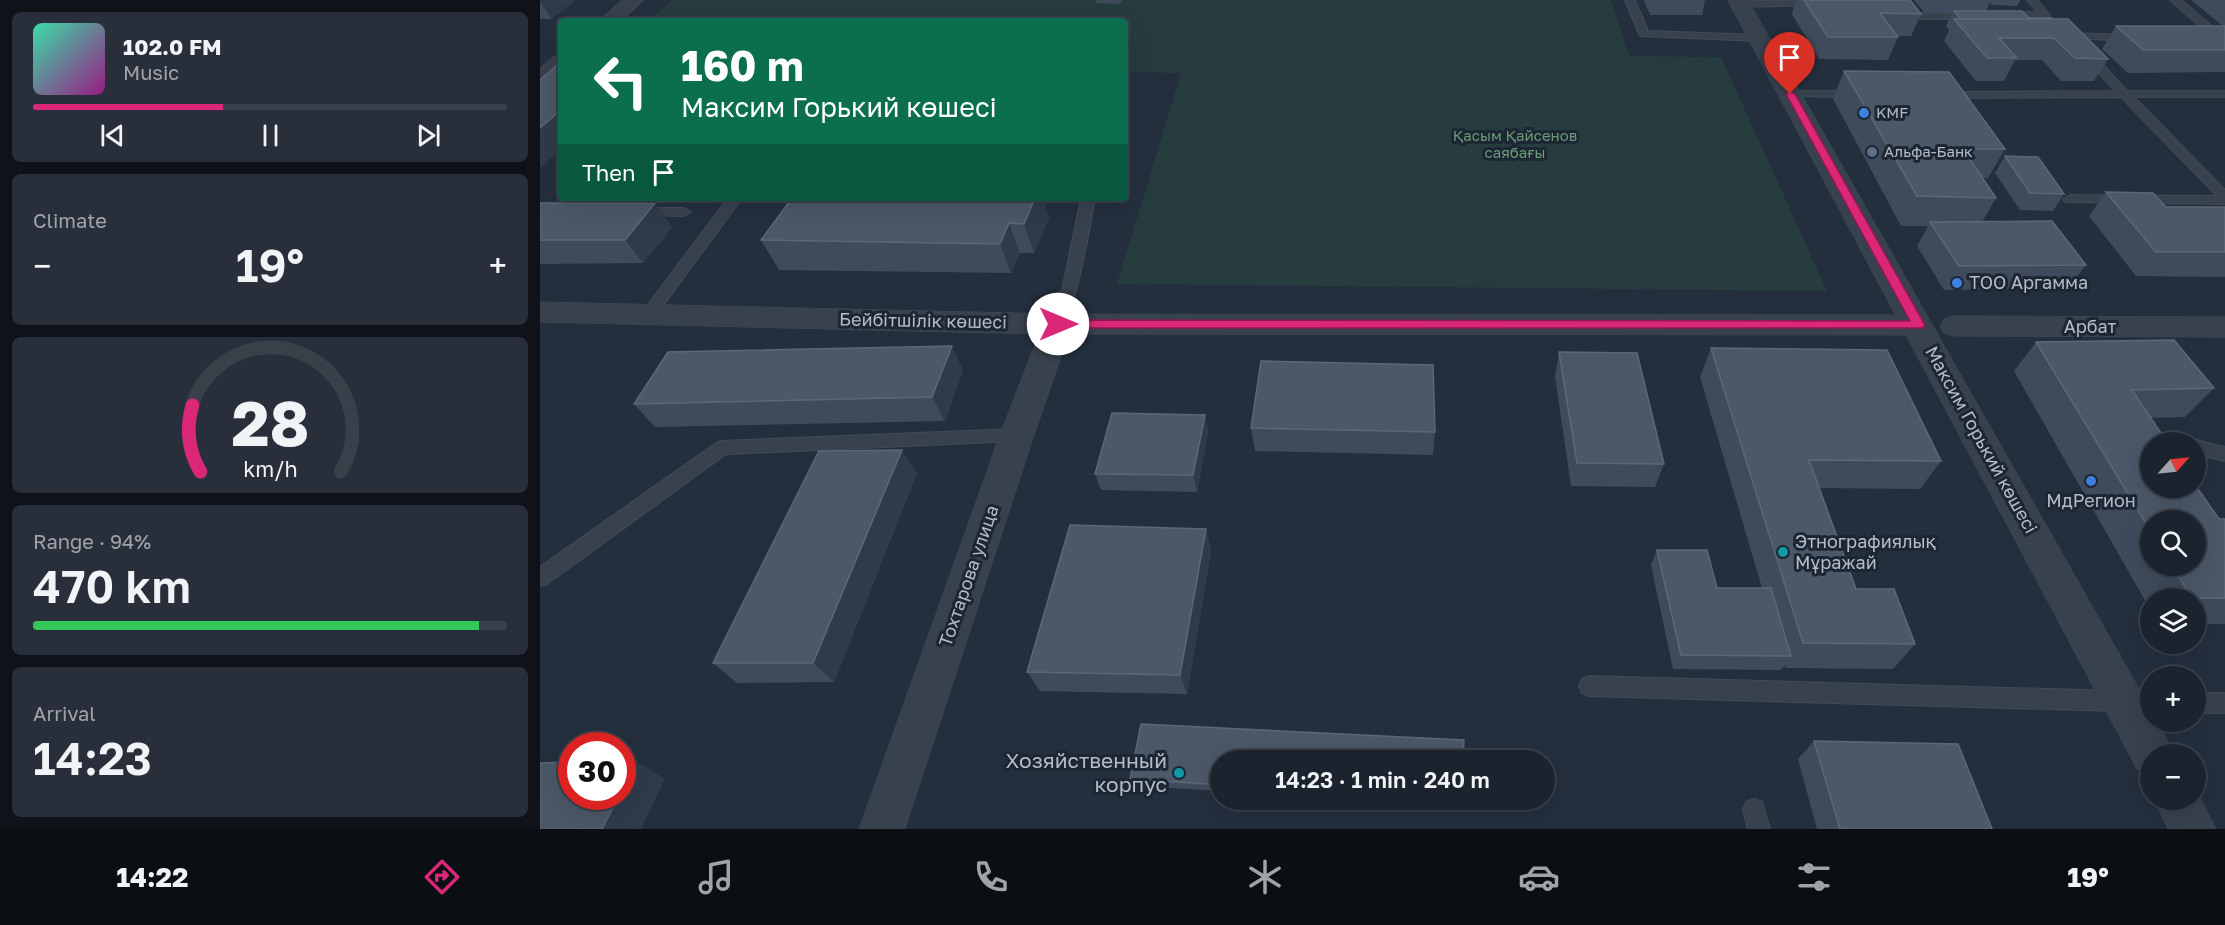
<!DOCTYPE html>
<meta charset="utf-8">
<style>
:root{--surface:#1b232e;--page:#282f3a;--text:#f1f3f6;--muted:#a0a4aa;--line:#39404a;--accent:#db2777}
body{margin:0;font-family:"Golos Text",sans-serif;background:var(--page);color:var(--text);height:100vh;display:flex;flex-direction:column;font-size:22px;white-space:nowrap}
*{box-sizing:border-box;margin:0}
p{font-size:20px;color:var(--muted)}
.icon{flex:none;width:33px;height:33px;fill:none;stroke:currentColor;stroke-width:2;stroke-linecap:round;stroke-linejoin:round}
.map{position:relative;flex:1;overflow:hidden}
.side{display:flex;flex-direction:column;gap:12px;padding:12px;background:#0f1319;width:540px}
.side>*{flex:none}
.top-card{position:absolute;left:18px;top:18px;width:570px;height:183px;border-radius:6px;box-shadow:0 6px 24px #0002,0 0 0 2px var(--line);background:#0b6e4f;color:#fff;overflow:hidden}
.needle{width:39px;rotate:63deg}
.fabs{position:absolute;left:1600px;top:432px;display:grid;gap:12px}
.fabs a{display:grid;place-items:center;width:66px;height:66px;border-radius:50%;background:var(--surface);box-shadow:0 6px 24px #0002,0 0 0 2px var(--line);font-size:30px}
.speed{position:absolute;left:18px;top:732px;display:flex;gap:12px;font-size:30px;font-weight:700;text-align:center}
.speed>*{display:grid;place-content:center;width:78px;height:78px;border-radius:50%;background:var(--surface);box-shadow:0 6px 24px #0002,0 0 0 2px var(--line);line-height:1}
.speed .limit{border:9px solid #d22;background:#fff;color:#111}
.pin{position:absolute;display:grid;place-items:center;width:51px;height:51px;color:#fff;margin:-62px -26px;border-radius:50% 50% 50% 0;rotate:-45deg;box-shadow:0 0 6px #0007}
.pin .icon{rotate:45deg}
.me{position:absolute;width:66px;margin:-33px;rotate:90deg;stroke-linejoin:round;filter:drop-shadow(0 0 4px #0008)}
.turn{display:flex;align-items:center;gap:21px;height:126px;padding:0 24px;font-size:27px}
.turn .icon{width:78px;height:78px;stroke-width:2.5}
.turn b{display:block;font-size:42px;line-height:51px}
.then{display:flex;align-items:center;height:57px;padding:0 24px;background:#0003;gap:12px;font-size:22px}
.big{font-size:45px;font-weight:600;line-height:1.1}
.side .card{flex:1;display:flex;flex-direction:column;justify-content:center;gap:9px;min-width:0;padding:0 21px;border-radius:9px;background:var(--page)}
.side .dial{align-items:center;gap:0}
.dial svg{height:156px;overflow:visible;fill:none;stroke:var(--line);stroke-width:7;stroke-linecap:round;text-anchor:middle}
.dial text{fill:var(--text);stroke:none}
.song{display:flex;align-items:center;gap:18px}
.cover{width:72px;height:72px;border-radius:9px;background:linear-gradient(135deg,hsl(160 70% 55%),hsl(310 70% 35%))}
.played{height:6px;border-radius:3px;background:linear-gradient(90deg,var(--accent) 40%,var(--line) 40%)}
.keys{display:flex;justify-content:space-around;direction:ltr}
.heat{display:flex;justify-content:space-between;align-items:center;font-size:33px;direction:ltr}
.charge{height:9px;border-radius:4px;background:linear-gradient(90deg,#34c759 94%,var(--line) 0)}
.trip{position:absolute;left:670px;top:750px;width:345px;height:60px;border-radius:30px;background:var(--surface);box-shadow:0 6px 24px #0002,0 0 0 2px var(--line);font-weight:600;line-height:60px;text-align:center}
.tabs{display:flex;height:96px;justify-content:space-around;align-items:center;background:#0b0e12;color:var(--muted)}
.tabs .icon{width:42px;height:42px}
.tabs .current{color:var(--accent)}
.tabs b{font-size:27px;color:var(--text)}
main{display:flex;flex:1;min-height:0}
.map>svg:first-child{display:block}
.green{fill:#263c3f}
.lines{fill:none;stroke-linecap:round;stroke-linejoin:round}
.lane-casing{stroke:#414a57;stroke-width:2}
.street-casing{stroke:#414a57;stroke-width:1}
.lane{fill:#38414e;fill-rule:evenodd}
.street{fill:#38414e;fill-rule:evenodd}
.wall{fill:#3f4b5c;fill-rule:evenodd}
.shaded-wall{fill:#2f3b4b}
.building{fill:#4b5868;stroke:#5c6777;stroke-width:1.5}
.route{fill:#db2777;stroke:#8e194d;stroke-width:1.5}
.shop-dot{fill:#3f7fe0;stroke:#1d2633;stroke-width:2}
.service-dot{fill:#5c6f8a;stroke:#1d2633;stroke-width:2}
.culture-dot{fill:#0f9aa8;stroke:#1d2633;stroke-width:2}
.labels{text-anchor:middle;stroke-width:6;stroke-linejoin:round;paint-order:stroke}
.far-poi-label{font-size:15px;fill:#b4bcc9;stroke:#1d2633;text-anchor:start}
.far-park-label{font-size:15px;fill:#6b9a76;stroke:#1d2633}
.poi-label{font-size:18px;fill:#b4bcc9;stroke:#1d2633;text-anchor:start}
.street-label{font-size:18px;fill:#b4bcc9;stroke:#1d2633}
.near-poi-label{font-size:21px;fill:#b4bcc9;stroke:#1d2633;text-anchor:end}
</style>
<main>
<section class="side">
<div class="card">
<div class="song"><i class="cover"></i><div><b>102.0 FM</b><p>Music</p></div></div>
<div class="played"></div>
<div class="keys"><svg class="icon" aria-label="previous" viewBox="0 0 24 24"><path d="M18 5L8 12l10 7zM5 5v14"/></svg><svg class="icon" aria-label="pause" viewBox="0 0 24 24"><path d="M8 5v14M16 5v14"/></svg><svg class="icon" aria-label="next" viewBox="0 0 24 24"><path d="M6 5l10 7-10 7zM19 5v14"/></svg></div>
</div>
<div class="card"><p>Climate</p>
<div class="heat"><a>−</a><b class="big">19°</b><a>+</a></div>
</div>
<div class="card dial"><svg viewBox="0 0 100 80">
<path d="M14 69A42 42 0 1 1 86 69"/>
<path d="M14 69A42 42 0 0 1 10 35" stroke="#db2777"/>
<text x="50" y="56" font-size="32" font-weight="700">28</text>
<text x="50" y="72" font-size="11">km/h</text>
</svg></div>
<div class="card"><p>Range · 94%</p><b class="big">470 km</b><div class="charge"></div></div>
<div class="card"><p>Arrival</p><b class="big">14:23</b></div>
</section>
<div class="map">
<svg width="1685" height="829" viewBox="0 0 1685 829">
<rect width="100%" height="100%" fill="#242f3e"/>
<polygon class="green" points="132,0 1071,0 1089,56 1181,57 1287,291 577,284 641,73 585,72 585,21 109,21"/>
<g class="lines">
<defs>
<g id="lane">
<polygon points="1085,0 1095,0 1108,31 1220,35 1225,38 1220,41 1100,36"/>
<polygon points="1277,0 1282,3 1281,5 1200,7 1195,4 1200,1"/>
<polygon points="1487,0 1497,0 1510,15 1509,17 1463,18 1463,14 1467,13 1497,12"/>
<polygon points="1630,0 1641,0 1685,37 1685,42 1678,42"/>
<polygon points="1358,4 1366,4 1377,13 1432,13 1437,16 1432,19 1375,19 1358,8"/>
<polygon points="1530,33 1592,35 1597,38 1592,41 1526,38 1525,36"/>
<polygon points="1547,51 1551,52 1587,91 1685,91 1685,97 1594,97 1685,190 1685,204 1525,202 1523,199 1530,195 1677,196 1581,97 1405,98 1399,95 1405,92 1575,91 1542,54"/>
<polygon points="1250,91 1316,91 1322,94 1316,97 1246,96 1246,92"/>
<polygon points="188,198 202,198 114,318 104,318 102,314 104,310"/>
<path d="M541,198H555C551,219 534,325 518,329L510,324L523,286Z"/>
<polygon points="100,208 144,208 151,212 144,216 95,215 93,212"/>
<polygon points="477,429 483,430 485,435 483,440 477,441 186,454 7,584 0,586 0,567 176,443 182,441"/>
<polygon points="1629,434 1642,437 1644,442 1621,442 1623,436"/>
<polygon points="1656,440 1685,447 1685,461 1656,454 1656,442 1650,442"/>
<polygon points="1049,676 1611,692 1611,712 1049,696 1042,693 1039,686 1042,679"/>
<rect x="1656" y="693" width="29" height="20"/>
<polygon points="1214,799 1222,802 1230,829 1208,829 1203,810 1206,802"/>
</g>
<g id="street">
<polygon points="82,0 104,0 82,21 59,21"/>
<polygon points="1188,0 1208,0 1611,710 1611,722 1618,722 1634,754 1611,754 1611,775 1597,769 1366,335 529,334 494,435 365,829 319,829 460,435 499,334 0,322 0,302 518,314 1355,315"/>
<polygon points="21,55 21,73 8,84 0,86 0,68 13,57"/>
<polygon points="1415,316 1685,317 1685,337 1415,336 1404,333 1400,326 1404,319"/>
<polygon points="1656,790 1676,829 1628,829 1615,800 1656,800"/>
</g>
</defs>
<use href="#lane" class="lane-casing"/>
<use href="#street" class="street-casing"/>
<use href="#lane" class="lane"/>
<use href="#street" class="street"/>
</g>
<g class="wall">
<polygon points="0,0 12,19 0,19"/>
<polygon points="556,0 582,0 579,4 557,3"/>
<polygon points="1104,0 1165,0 1162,15 1110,15"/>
<polygon points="1256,0 1370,0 1381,14 1371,36 1356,36 1358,37 1348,60 1279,59 1252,14"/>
<polygon points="1374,0 1480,0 1477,6 1452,5 1450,2 1446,11 1489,18 1568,59 1554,81 1521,81 1502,60 1475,60 1464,81 1436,81 1404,41 1409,30 1406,26 1413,12 1384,12"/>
<polygon points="1651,0 1685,0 1685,72 1588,73 1562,49 1576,26 1683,26"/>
<polygon points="1304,71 1465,149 1448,178 1443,178 1456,198 1442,222 1546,265 1528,288 1404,290 1377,246 1388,226 1361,226 1293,99"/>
<polygon points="1465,156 1524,194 1513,211 1480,210 1455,173"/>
<polygon points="1566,192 1626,207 1685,207 1685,277 1596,276 1549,216"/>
<polygon points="252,198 503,198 509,218 494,253 480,253 471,273 239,270 221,240"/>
<polygon points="0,203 132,227 103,263 0,264"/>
<path d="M1496,342L1674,388L1645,417L1610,418L1679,519H1685V624H1656V598H1611V611L1474,371ZM1611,520L1656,566H1611Z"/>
<polygon points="1171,348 1401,461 1380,489 1279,488 1316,589 1375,644 1353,669 1245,668 1245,665 1241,670 1133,669 1111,565 1117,550 1177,588 1222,588 1160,377"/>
<polygon points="1019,352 1124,464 1115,487 1031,486 1015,376"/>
<polygon points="423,370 405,421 115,427 94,404"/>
<polygon points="665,415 668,432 657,492 561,490 555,474"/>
<polygon points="711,428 895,432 893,455 715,451"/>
<polygon points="377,473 294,682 197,683 173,663"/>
<polygon points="666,529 671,551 647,694 500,691 487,672"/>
<polygon points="1274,741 1452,829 1277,829 1258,759"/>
<polygon points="681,760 681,791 594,786 590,779"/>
<polygon points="808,800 922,800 920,807"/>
</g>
<g class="shaded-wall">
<polygon points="0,0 36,0 12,19 0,2"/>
<polygon points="21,110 21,149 0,168 0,128"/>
<polygon points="488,198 503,198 509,218 494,253 484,224"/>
<polygon points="115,203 132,227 103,263 85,240"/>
<polygon points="469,223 480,253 471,273 460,244"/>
<polygon points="412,346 423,370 405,421 392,397"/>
<polygon points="665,415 668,432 657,492 653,475"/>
<polygon points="362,450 377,473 294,682 273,663"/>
<polygon points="666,529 671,551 647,694 640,675"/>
<polygon points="96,761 125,779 101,829 62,829 79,796 82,796 82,789"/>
</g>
<g class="building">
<polygon points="1264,0 1370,0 1381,14 1340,13 1358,37 1288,37"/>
<polygon points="1414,11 1482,11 1489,18 1512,18 1513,19 1421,19"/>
<polygon points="1414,19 1528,19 1568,59 1535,58 1514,38 1459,38 1477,58 1447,58"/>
<polygon points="1576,26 1685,26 1685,50 1603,50"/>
<polygon points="21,62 21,110 0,128 0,80"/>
<polygon points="1304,71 1409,72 1465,149 1423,149 1456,198 1377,196"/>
<polygon points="1465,156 1498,157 1524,194 1490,193"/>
<polygon points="1566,192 1613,193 1626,207 1685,207 1685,252 1616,252"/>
<polygon points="252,198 495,198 484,224 469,223 460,244 221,240"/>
<polygon points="0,203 115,203 85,240 0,240"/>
<polygon points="1512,221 1546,265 1419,266 1390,222"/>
<polygon points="1634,340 1674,388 1592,390 1627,442 1611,442 1611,488 1656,488 1656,486 1679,519 1685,519 1685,598 1652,598 1632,566 1656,566 1656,520 1611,520 1611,532 1496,342"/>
<polygon points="412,346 392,397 94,404 128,352"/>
<polygon points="1171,348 1347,350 1401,461 1269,460 1316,589 1354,589 1375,644 1263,643"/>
<polygon points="1019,352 1097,353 1124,464 1037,463"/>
<polygon points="721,361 893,365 895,432 711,428"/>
<polygon points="572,413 665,415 653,475 555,474"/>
<polygon points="362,450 273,663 173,663 279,451"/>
<polygon points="530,525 666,529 640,675 487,672"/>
<polygon points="1117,550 1167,550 1177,588 1231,588 1251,656 1141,655"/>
<polygon points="601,724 924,740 923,760 681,760 681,785 590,779"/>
<polygon points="1274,741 1418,744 1452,829 1300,829"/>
<polygon points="82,761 96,761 82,789"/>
<polygon points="32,762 32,796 79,796 62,829 0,829 0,763"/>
</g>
<polygon class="route" points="1250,91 1255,94 1385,325 1383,328 518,328 512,324 518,320 1370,321 1246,94"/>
<g class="shop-dot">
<circle cx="1324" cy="113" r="6"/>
<circle cx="1417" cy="283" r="6"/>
<circle cx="1551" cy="481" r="6"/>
</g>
<circle class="service-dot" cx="1332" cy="152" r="6"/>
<g class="culture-dot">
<circle cx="1243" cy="552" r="6"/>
<circle cx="639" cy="773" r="6"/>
</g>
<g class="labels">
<g class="far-poi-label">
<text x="1336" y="118">KMF</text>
<text x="1344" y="157">Альфа-Банк</text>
</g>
<g class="far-park-label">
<text x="975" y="141">Қасым Қайсенов<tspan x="975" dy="17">саябағы</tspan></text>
</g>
<g class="poi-label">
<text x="1429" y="289">ТОО Аргамма</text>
<text x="1551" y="507" text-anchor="middle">МдРегион</text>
<text x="1255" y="548">Этнографиялық<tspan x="1255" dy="21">Мұражай</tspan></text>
</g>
<g class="street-label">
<text transform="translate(383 321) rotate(1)" y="6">Бейбітшілік көшесі</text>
<text x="1550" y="333">Арбат</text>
<text transform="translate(1441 440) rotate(61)" y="6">Максим Горький көшесі</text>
<text transform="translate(429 576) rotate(-71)" y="6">Тохтарова улица</text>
</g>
<g class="near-poi-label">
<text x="627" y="768">Хозяйственный<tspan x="627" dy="24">корпус</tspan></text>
</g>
</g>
</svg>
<div class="fabs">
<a><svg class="needle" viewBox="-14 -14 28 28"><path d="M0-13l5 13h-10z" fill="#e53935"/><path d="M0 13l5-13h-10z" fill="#a0a4aa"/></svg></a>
<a><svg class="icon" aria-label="search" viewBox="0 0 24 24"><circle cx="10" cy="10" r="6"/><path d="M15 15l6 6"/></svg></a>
<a><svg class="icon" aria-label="layers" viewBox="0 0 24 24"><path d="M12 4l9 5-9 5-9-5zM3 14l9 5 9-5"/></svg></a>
<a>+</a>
<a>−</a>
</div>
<div class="speed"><div class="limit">30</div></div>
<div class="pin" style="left:1250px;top:94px;background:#d93025"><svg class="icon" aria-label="arrive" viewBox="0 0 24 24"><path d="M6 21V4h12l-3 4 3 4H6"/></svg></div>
<svg class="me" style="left:518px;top:324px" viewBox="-20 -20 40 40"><circle r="19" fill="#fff"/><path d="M0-13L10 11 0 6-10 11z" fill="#db2777"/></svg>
<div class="trip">14:23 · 1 min · 240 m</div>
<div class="top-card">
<div class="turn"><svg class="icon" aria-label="left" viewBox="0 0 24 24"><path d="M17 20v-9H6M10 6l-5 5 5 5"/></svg><div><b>160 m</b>Максим Горький көшесі</div></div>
<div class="then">Then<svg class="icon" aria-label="arrive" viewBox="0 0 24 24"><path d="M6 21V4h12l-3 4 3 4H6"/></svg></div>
</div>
</div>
</main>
<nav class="tabs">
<b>14:22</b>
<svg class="icon current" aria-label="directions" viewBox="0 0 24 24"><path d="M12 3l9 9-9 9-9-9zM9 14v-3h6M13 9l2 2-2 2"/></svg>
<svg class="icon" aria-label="music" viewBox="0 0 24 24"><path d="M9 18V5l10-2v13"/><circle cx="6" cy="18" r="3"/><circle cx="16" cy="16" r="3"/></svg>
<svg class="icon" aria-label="phone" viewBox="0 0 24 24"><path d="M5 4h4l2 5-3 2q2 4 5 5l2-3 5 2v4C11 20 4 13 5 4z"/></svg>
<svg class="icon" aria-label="climate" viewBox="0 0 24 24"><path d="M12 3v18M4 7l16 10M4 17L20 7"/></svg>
<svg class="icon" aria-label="car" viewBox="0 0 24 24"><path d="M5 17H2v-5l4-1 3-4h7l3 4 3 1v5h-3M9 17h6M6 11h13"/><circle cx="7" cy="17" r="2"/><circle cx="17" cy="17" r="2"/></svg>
<svg class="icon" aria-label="filters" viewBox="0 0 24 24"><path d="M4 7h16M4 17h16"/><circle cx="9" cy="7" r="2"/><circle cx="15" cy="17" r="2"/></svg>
<b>19°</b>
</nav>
